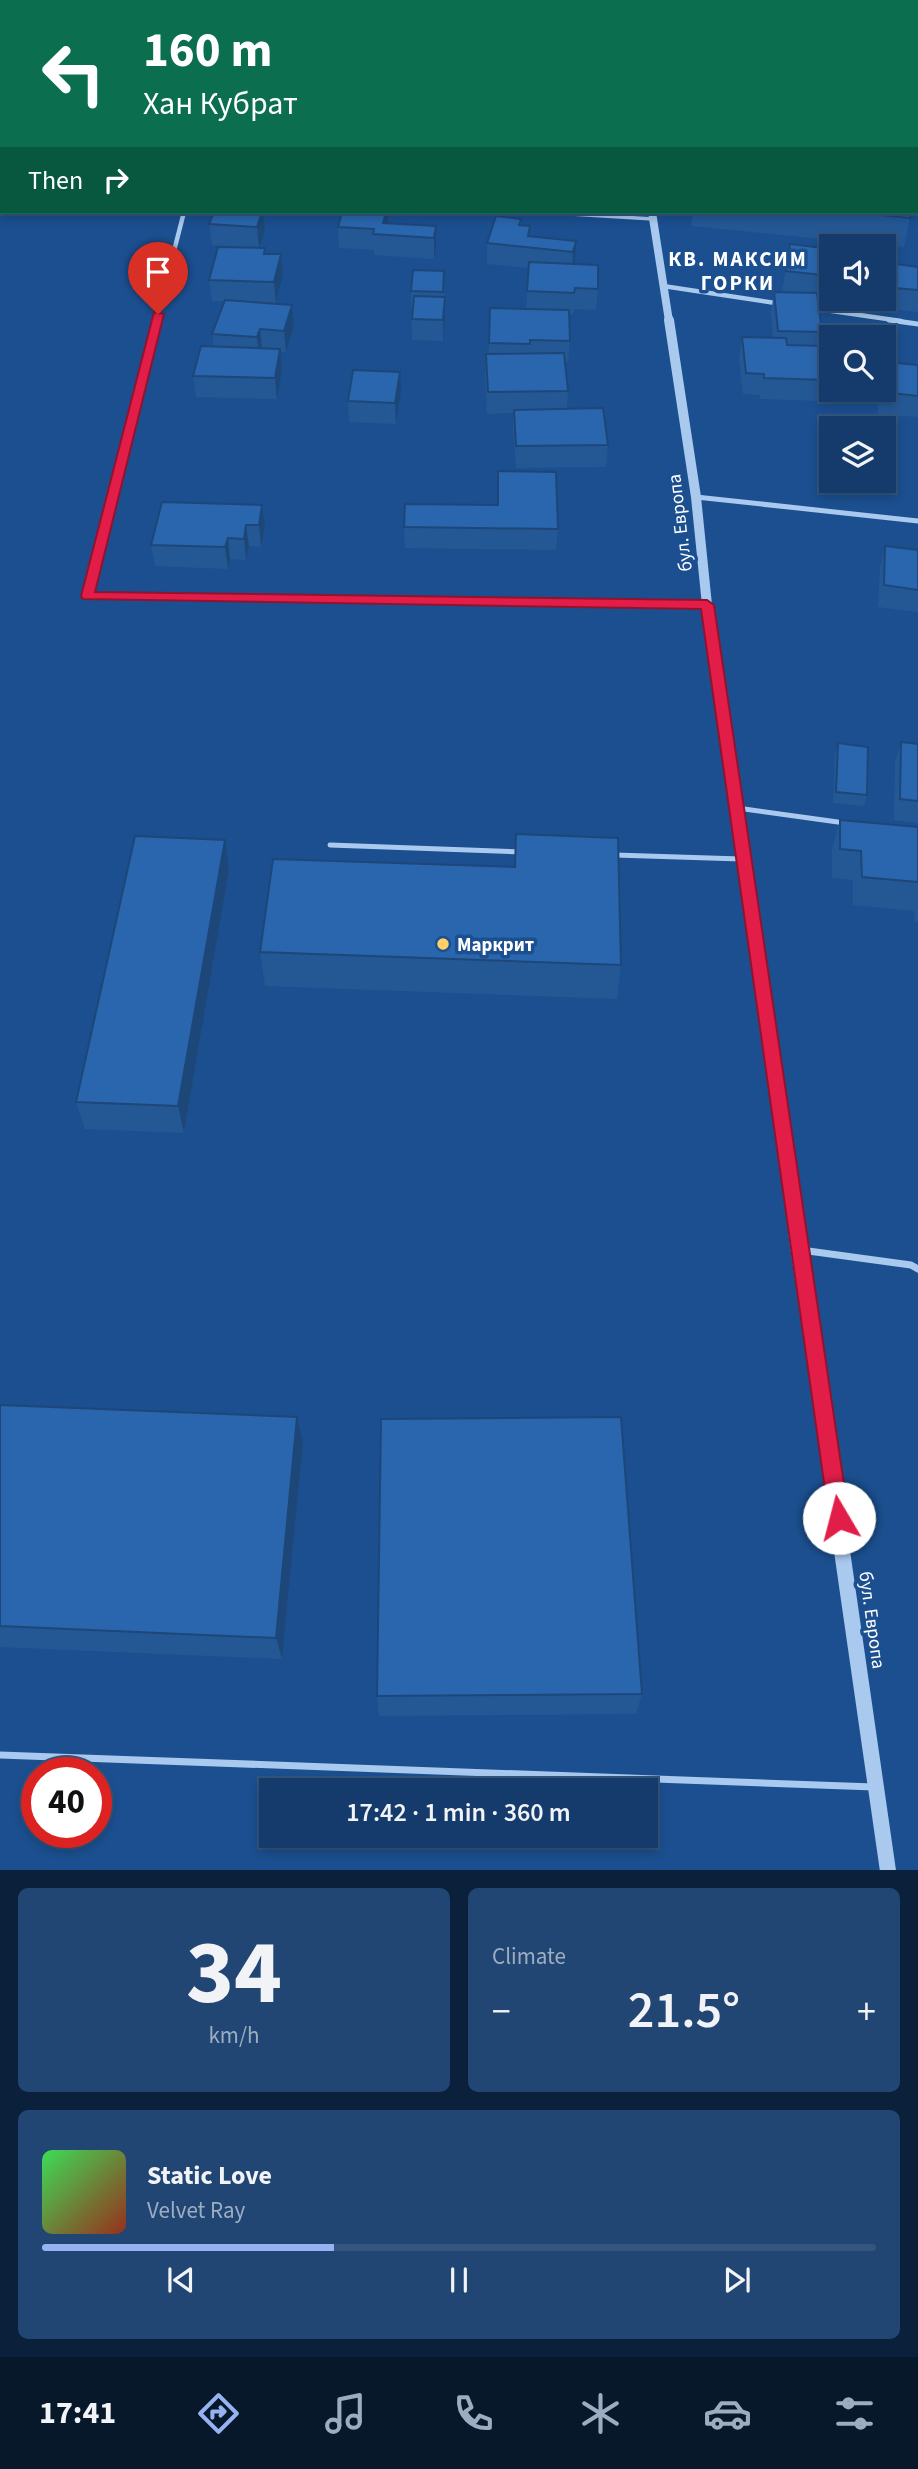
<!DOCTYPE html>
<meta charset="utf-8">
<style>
:root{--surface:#143b6b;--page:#214673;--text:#f1f3f6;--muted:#9dadc1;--line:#33557e;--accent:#95b2f1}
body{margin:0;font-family:"Source Sans 3",sans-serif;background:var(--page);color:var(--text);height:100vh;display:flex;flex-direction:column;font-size:26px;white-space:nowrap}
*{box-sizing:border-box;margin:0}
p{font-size:23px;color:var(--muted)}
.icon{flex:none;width:38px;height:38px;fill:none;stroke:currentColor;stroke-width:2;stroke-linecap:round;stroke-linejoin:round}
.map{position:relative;height:1870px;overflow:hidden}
.side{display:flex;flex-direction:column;gap:18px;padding:18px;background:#0b203b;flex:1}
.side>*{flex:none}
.hud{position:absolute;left:0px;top:0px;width:919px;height:214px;box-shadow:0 4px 10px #0003,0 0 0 2px var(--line);background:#0b6e4f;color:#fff;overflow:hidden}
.fabs{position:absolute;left:819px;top:234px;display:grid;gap:14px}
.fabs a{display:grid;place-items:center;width:77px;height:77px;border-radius:0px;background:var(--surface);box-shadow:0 4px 10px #0003,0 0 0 2px var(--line);font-size:35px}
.speed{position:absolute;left:21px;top:1757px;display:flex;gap:14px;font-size:35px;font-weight:700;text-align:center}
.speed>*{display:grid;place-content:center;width:91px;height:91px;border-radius:50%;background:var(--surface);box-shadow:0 4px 10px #0003,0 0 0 2px var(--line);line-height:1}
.speed .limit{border:10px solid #d22;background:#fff;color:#111}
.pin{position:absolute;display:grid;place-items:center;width:60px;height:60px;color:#fff;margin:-72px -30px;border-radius:50% 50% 50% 0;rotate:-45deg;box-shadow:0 0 7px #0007}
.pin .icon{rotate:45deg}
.me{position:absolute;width:77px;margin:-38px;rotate:352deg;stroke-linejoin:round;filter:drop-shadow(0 0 5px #0008)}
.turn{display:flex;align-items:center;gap:24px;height:147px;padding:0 28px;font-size:32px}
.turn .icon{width:91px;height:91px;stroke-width:2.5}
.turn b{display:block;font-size:49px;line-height:60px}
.then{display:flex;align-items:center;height:66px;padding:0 28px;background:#0003;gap:14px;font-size:26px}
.big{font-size:52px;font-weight:600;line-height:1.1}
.side .widget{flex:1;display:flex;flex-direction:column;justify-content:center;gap:10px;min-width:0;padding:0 24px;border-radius:10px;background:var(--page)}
.side .dial{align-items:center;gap:0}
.dial b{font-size:91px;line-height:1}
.song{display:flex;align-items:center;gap:21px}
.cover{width:84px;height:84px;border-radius:10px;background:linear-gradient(135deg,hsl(130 70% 55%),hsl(10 70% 35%))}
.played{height:7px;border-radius:4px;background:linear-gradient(90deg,var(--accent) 35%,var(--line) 35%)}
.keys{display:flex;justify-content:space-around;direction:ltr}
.heat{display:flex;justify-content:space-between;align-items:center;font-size:38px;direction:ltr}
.side .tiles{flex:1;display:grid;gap:18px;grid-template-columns:1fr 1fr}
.widget:last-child{grid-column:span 2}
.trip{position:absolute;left:259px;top:1778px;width:399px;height:70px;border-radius:0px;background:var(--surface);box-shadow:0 4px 10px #0003,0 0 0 2px var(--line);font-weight:600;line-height:70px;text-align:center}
.tabs{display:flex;height:112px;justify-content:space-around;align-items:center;background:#08182b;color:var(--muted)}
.tabs .icon{width:49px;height:49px}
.tabs .active{color:var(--accent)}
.tabs b{font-size:32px;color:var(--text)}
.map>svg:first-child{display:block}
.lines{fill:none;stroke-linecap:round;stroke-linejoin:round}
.service-far2{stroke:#a9c9ee;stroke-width:3.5}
.service-far1{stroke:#a9c9ee;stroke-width:5}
.service{stroke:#a9c9ee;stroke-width:7}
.minor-far1{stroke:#a9c9ee;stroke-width:4.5}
.minor{stroke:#a9c9ee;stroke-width:5}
.tertiary-far3{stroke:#a9c9ee;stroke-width:8}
.tertiary-far2{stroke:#a9c9ee;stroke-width:10}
.tertiary-far1{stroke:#a9c9ee;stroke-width:12}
.tertiary{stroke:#a9c9ee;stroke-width:16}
.wall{fill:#245895}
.shaded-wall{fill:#1d4779}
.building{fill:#2a66ad;stroke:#1d4779;stroke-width:2}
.route{fill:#e11d48;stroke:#92132f;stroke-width:2}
.poi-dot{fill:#ffd166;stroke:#1b4f8f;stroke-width:2.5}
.labels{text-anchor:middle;stroke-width:7;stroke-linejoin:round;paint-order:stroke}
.street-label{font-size:19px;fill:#fff;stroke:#1b4f8f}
.poi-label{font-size:19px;font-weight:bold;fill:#fff;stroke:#1b4f8f;text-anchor:start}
.far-district-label{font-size:21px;font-weight:bold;letter-spacing:2px;fill:#fff;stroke:#1b4f8f}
</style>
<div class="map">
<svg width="918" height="1871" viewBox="0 0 918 1871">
<rect width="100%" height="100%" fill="#1b4f8f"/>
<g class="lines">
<polyline class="service-far2" points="537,212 653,219"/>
<g class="service-far1">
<polyline points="737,808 845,823"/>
<polyline points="330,845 521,852"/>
<polyline points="615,855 741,859"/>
</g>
<g class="service">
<polyline points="801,1250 911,1265 918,1269"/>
<polyline points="0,1755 874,1787"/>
</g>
<g class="minor-far1">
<polyline points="663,286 782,304"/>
<polyline points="811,308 901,321"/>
<polyline points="156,321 184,212"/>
</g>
<g class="minor">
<polyline points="157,320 87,596 707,605"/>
<polyline points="889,320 918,324"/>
<polyline points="696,497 918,521"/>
</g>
<polyline class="tertiary-far3" points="652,212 669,321"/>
<polyline class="tertiary-far2" points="669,320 696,497 707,605 724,725"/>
<polyline class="tertiary-far1" points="724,723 797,1232"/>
<polyline class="tertiary" points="796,1231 888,1871"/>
</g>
<g class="wall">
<polygon points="913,0 918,0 918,23 917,22 917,2 913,2"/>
<rect x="917" y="147" width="1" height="38"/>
<polygon points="263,212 265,231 259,248 212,245 209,224"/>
<polygon points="342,212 388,212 388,223 436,226 436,247 434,259 374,255 374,250 339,248 338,227"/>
<polygon points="693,212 911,212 904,247 691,226"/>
<polygon points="521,219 521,225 530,236 576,241 574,264 598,289 596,310 574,309 573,314 569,314 570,341 568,362 565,362 568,391 567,409 608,445 606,467 516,468 513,431 513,413 487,414 485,375 486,354 489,354 490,308 526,309 529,268 487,264 487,243"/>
<polygon points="790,244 831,249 831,297 817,296 822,332 820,346 826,380 822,401 760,399 760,395 743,394 739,358 742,337 773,338 771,313 774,292 782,292"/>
<polygon points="265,254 281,254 283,275 276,303 249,302 294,326 286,352 280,352 282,370 277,399 196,397 193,376 214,347 212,334 225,301 212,301 209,280"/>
<polygon points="896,264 918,267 918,312 890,309 892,285"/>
<polygon points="444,271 445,318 443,341 412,340 411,291"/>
<polygon points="918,357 918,417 878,414 878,390 884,390 916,365"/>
<polygon points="401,393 396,424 349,422 348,401"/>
<polygon points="162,502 265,527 261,547 249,546 246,560 230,559 228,569 155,566 151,545"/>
<polygon points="498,505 558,529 556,550 405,548 404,527"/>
<polygon points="885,546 918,550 918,612 878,607 880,568"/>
<polygon points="901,742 918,744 918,823 894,820 895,763"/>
<polygon points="838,743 867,795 864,806 833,803 835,754"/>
<polygon points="840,820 918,827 918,921 915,921 914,911 853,905 853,880 832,878 832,849"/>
<polygon points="515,867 621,965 617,999 265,986 260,952"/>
<polygon points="229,869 184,1133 85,1129 76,1102"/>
<polygon points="0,1405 303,1443 282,1659 0,1647"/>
<polygon points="642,1694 636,1714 379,1716 377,1696"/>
</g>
<g class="shaded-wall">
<polygon points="263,212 265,231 259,248 257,227"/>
<polygon points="386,212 388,212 388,225 383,223"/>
<polygon points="436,226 436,247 434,259 434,238"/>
<polygon points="576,241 575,262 572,273 573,252"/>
<polygon points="281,254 283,275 276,303 274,282"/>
<polygon points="445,297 445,318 443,341 443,320"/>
<polygon points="292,305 294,326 286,352 284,331"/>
<polygon points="260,329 262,350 259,358 257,337"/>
<polygon points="280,349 282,370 277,399 275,378"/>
<polygon points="400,372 401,393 396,424 395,403"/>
<polygon points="262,505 265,527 261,547 259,525"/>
<polygon points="246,525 249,546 246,560 244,539"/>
<polygon points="228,538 230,559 228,569 225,547"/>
<polygon points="225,840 229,869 184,1133 178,1106"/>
<polygon points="297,1417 303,1443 282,1659 276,1638"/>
</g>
<g class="building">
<rect x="917" y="147" width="1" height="17"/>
<polygon points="214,212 262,212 257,227 209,224"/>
<polygon points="342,212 386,212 383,223 436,226 434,238 373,234 374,229 338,227"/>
<polygon points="850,212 911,212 910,218"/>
<polygon points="496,216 521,219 519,225 530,226 528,236 576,241 573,252 487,243"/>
<polygon points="790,244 831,249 831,276 786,271"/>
<polygon points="218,247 265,248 264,254 281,254 274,282 209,280"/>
<polygon points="529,262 598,265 598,289 575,288 574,293 527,291"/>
<polygon points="896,264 918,267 918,290 895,288"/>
<polygon points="413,270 444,271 443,292 411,291"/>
<polygon points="774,292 817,293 822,332 778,331"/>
<polygon points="414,296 445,297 443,320 412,319"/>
<polygon points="225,300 292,305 284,331 260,329 257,337 212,334"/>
<polygon points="490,308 569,310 570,341 530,340 530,344 489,343"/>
<polygon points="742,337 786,338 787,345 821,346 826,380 764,378 764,374 746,373"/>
<polygon points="201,346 280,349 275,378 193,376"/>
<polygon points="564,353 568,391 488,392 486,354"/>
<polygon points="884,362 918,365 918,396 883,392 883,390 884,390"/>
<polygon points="353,370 400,372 395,403 348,401"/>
<polygon points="603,408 608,445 516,446 514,410"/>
<polygon points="498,471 556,472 558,529 404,527 405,504 498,505"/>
<polygon points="162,502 262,505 259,525 246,525 244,539 228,538 225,547 151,545"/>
<polygon points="885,546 918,550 918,590 884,585"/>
<polygon points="901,742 918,744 918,801 900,799"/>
<polygon points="838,743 868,747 867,795 836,792"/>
<polygon points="840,820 918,827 918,882 862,877 861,851 840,849"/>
<polygon points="516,834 618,838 621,965 260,952 273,859 515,867"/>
<polygon points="135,836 225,840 178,1106 76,1102"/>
<polygon points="0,1405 297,1417 276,1638 0,1626"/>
<polygon points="621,1417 642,1694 377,1696 381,1419"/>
</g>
<polygon class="route" points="154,312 164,314 95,592 707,600 714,605 849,1518 846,1525 839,1528 832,1525 829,1518 701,609 83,599 81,596"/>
<circle class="poi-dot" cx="443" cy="944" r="7"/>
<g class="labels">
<g class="street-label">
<text transform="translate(679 523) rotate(-97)" y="7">бул. Европа</text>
<text transform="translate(873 1620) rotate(82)" y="7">бул. Европа</text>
</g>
<g class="poi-label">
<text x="457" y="951">Маркрит</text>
</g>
<g class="far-district-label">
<text x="738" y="266">КВ. МАКСИМ<tspan x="738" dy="24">ГОРКИ</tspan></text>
</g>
</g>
</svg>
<div class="fabs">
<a><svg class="icon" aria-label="sound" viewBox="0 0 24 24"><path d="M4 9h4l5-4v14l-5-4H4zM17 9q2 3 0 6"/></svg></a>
<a><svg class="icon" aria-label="search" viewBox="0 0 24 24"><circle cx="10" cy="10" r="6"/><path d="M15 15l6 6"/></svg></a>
<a><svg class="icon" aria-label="layers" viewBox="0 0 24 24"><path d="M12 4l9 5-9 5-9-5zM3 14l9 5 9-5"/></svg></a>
</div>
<div class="speed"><div class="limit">40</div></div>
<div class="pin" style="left:158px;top:314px;background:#d93025"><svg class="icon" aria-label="arrive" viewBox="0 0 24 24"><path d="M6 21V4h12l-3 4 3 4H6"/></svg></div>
<svg class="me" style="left:839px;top:1518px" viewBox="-20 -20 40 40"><circle r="19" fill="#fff"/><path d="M0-13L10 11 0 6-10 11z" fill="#e11d48"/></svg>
<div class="trip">17:42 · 1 min · 360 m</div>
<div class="hud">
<div class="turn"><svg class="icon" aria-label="left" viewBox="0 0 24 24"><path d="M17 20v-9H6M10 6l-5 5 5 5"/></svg><div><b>160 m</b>Хан Кубрат</div></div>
<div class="then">Then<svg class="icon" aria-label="right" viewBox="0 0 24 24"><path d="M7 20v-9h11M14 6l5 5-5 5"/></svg></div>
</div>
</div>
<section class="side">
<div class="tiles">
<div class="widget dial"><b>34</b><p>km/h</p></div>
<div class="widget"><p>Climate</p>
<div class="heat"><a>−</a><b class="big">21.5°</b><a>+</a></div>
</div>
<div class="widget">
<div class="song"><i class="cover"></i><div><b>Static Love</b><p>Velvet Ray</p></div></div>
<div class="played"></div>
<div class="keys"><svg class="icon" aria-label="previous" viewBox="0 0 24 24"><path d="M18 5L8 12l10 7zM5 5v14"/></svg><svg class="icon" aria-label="pause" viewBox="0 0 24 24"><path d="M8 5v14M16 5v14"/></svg><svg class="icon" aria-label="next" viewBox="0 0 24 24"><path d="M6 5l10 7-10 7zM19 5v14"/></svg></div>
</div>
</div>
</section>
<nav class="tabs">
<b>17:41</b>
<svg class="icon active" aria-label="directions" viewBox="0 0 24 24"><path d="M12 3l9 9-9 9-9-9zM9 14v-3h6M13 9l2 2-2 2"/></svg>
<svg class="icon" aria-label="music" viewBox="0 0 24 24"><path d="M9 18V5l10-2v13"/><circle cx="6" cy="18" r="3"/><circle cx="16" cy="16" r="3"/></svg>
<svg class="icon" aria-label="phone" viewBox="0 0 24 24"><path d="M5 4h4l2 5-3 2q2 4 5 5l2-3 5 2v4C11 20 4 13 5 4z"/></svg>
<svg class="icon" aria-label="climate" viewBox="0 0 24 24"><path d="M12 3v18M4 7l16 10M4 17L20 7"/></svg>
<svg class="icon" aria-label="car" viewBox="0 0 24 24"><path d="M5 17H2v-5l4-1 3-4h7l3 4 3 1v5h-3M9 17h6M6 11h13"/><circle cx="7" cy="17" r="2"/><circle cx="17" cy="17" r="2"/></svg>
<svg class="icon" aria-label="filters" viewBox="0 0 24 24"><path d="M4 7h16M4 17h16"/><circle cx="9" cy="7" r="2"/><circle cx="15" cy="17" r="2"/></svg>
</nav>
